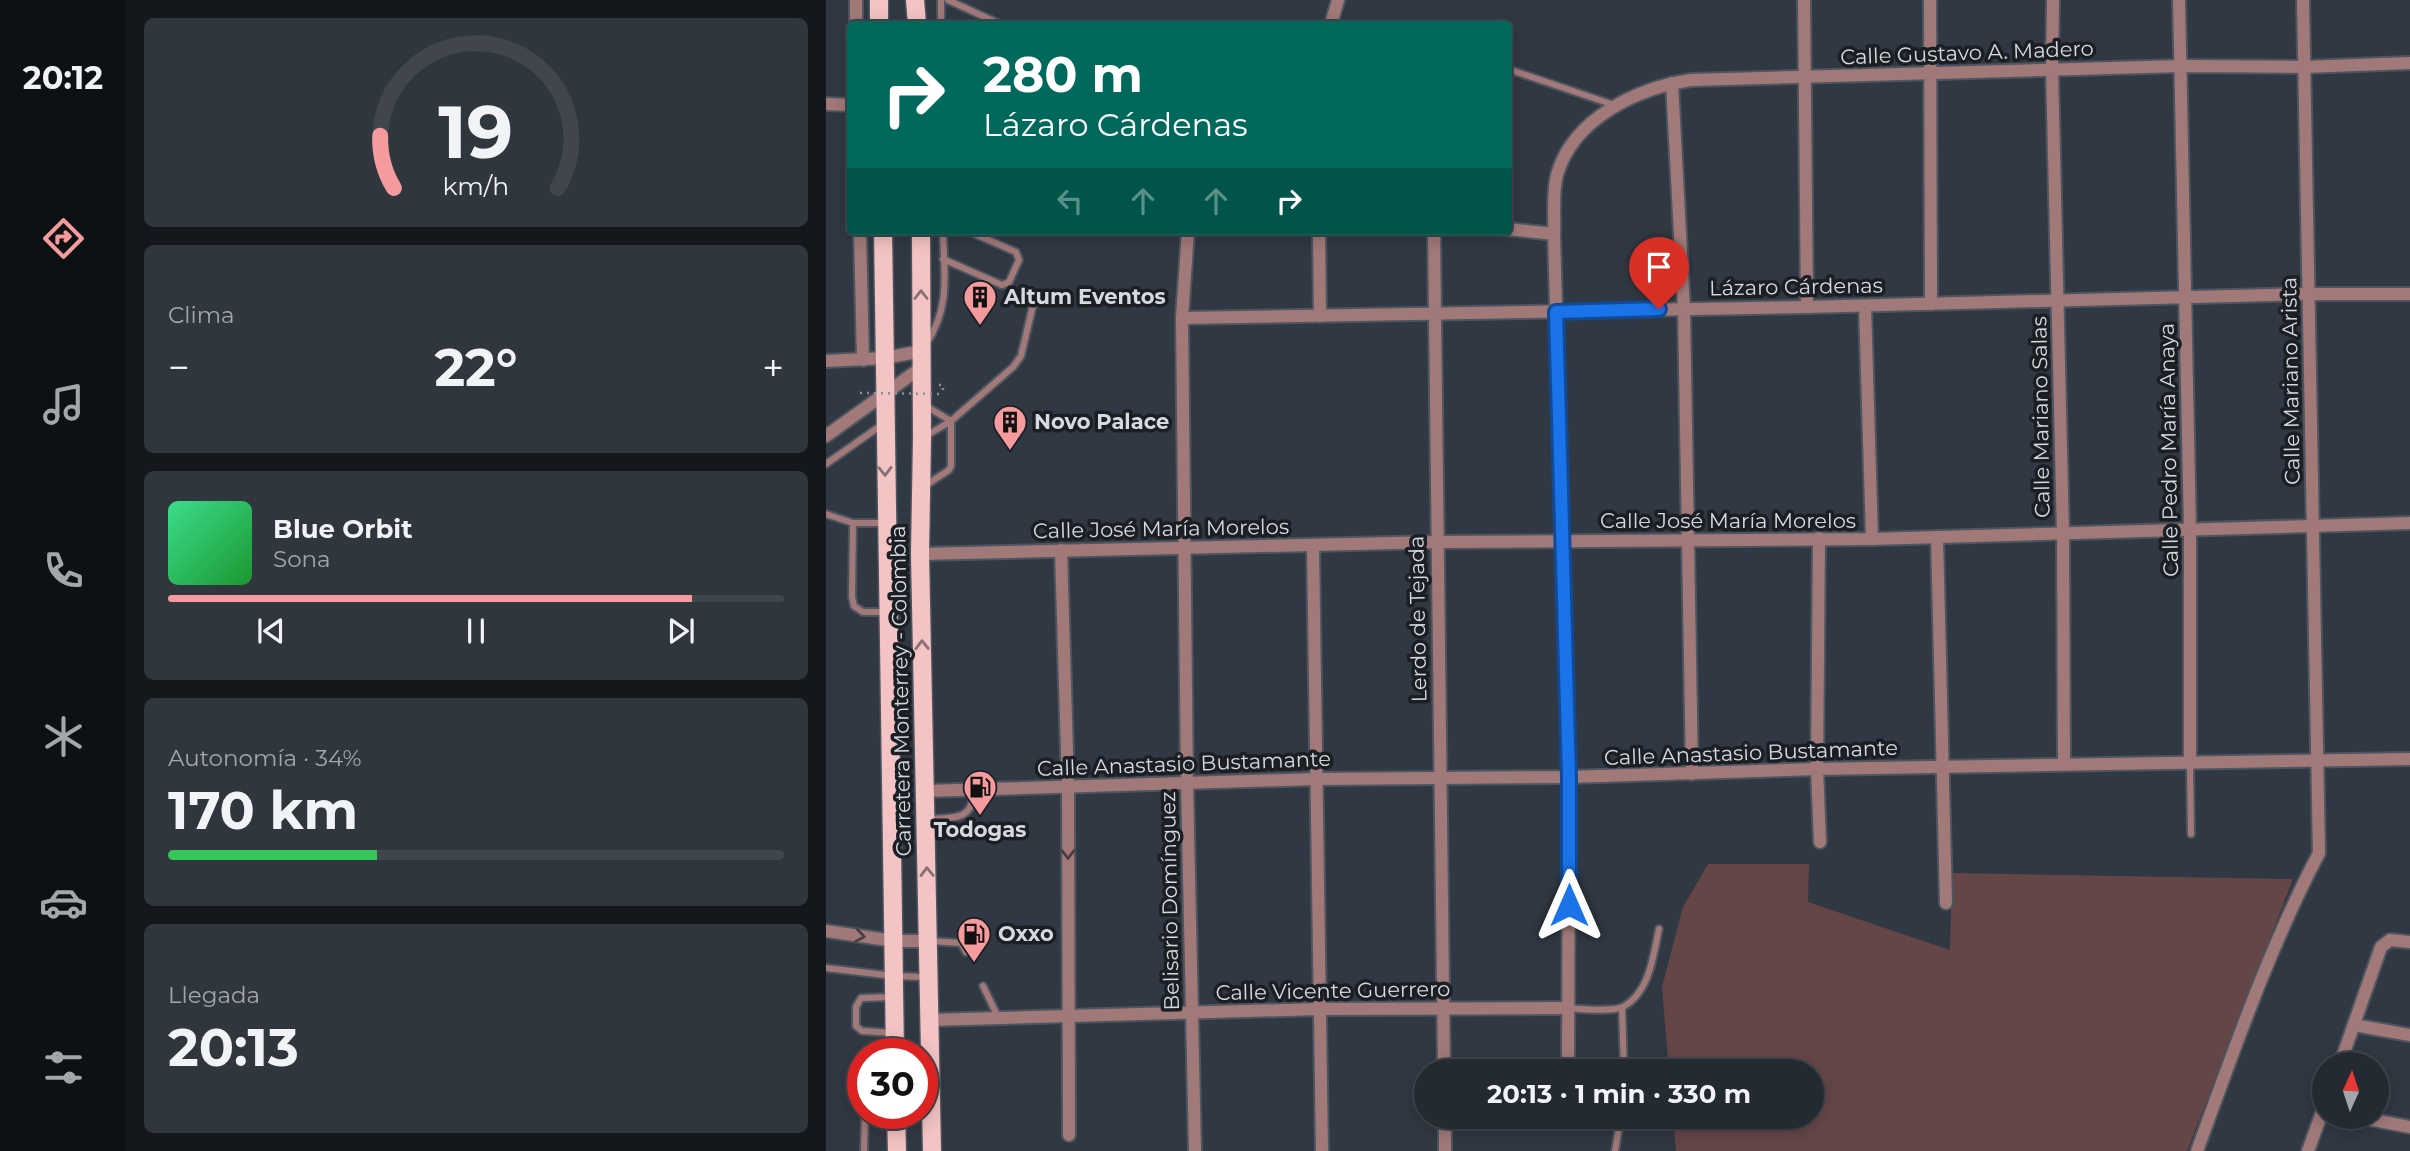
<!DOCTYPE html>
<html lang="es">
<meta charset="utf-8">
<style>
:root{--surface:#242a32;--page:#30363e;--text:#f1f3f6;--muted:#a3a7ac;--line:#41464d;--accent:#f59b9d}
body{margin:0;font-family:Montserrat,sans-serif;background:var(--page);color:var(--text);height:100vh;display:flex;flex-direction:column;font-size:26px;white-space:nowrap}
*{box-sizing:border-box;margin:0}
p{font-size:23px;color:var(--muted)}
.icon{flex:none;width:38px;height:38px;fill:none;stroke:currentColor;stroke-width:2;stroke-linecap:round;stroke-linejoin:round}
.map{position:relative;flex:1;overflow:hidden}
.sheet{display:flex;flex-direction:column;gap:18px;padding:18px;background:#14171c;width:700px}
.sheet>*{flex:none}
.top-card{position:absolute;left:21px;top:21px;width:665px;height:214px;border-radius:7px;box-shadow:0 4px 18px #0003,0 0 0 2px var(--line);background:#00695c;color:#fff;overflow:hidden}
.needle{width:46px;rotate:3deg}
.tools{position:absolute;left:1486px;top:1052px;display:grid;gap:14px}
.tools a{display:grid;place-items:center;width:77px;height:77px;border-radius:50%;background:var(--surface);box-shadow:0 4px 18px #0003,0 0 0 2px var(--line);font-size:35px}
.speed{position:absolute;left:21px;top:1038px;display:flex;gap:14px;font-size:35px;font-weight:700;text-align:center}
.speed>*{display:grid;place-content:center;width:91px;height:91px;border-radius:50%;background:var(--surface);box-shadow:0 4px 18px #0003,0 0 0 2px var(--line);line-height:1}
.speed .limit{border:10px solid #d22;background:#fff;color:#111}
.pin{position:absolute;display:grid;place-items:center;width:60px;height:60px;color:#fff;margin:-72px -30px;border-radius:50% 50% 50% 0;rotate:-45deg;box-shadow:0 0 7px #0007}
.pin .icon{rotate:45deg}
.me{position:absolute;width:77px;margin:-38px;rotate:0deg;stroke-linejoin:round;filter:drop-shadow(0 0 5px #0008)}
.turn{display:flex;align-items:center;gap:24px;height:147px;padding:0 21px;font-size:32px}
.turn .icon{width:91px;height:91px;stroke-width:2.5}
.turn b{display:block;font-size:49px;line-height:60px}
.lanes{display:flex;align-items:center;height:66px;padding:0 21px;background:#0003;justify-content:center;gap:35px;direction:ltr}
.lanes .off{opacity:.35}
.big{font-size:52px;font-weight:700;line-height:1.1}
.sheet .tile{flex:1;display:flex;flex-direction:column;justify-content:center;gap:10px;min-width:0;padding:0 24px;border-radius:10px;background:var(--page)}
.sheet .dial{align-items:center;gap:0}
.dial svg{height:182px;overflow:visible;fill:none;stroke:var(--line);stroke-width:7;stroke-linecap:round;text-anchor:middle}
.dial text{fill:var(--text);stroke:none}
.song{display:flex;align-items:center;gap:21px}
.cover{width:84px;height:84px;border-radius:10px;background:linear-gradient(135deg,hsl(150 70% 55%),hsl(130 70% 35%))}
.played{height:7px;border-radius:4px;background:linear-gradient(90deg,var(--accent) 85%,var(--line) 85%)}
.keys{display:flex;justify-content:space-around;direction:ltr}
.heat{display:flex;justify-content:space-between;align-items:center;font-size:38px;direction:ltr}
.charge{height:10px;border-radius:5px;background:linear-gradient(90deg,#34c759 34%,var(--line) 0)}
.trip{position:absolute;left:588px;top:1059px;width:410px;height:70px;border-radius:35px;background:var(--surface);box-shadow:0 4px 18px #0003,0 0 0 2px var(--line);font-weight:700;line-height:70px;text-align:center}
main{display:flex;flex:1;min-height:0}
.dock{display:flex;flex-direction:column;width:126px;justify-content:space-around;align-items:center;background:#0e1114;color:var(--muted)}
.dock .icon{width:49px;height:49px}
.dock .selected{color:var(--accent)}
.dock b{font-size:32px;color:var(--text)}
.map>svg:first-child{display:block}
.green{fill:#654647}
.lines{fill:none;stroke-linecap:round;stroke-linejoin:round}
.service-casing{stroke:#4e555f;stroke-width:10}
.minor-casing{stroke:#4e555f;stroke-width:16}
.primary-casing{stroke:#4e555f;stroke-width:21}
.path{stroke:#8a9099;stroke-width:2.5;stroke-dasharray:2 5;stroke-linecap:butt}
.service{stroke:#a17979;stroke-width:6}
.minor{stroke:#a17979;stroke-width:12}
.primary{stroke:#f4c3c3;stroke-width:18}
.path-bridge{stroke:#8a9099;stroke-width:2.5;stroke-dasharray:2 5;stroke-linecap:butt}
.oneway{stroke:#887174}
.oneway2{stroke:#4a3e42}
.route-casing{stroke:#114b97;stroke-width:18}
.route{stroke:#1a73e8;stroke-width:12}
.labels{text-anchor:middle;stroke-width:7;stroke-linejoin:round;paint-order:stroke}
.street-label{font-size:21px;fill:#d5dae1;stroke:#1b1f24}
.poi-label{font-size:21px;font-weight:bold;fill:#d5dae1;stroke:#1b1f24;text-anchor:start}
</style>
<main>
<nav class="dock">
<b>20:12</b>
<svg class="icon selected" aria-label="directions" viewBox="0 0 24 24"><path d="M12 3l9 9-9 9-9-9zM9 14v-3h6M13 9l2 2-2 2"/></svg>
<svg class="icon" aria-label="music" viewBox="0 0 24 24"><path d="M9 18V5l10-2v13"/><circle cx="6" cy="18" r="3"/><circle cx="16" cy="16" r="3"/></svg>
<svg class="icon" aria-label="phone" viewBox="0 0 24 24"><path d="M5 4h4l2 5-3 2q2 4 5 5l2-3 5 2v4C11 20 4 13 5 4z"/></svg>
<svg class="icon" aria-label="climate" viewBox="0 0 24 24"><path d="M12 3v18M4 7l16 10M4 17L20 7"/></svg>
<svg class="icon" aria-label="car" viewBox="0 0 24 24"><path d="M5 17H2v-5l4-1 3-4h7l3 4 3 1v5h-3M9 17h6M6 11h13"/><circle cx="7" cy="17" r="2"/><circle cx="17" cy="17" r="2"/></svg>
<svg class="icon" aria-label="filters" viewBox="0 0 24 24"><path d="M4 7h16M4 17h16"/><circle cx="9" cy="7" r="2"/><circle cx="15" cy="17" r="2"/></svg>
</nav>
<section class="sheet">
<div class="tile dial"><svg viewBox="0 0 100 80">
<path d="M14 69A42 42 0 1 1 86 69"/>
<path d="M14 69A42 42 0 0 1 8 46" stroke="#f59b9d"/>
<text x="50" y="56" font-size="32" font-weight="700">19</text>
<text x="50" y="72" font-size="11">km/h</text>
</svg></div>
<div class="tile"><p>Clima</p>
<div class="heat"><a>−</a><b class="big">22°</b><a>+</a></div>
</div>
<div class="tile">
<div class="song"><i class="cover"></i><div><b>Blue Orbit</b><p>Sona</p></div></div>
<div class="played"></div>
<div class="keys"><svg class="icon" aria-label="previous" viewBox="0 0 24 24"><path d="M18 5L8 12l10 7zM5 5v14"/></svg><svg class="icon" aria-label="pause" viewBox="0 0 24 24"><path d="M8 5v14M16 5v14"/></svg><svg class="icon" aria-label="next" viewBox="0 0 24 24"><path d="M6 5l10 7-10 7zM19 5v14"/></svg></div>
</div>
<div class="tile"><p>Autonomía · 34%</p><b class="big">170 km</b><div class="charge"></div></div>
<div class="tile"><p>Llegada</p><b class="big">20:13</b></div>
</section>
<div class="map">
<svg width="1584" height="1151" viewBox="0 0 1584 1151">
<rect width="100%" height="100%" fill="#303843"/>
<polygon class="green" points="882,864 983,864 982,902 1124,950 1126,873 1467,879 1361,1151 850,1151 847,1117 985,1116 985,1071 843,1071 836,987 857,907"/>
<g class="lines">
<defs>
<g id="service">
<polyline points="115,0 115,24"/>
<polyline points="122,0 174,24"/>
<polyline points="682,69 788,105"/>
<polyline points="117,259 176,285 183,282 193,260 190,252 142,231"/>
<path d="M100,344C125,307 118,273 117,231"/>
<polyline points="98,437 125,421 187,367 195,356 208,301"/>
<polyline points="0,464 57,424"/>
<polyline points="97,487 123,470 125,466 125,421 98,405"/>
<polyline points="0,514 27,523 59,523"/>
<polyline points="27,523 26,597 28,606 37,612 60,612"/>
<polyline points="1364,764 1365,834"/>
<path d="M102,819C127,817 147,822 148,790"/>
<polyline points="104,941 135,943 140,952"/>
<polyline points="0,968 68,976 99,977"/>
<polyline points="157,986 173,1019"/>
<polyline points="66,997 35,998 30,1007 30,1026 36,1031 68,1033"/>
<path d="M743,1008C755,1009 787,1012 797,1007C824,992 827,956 833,929"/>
<polyline points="796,1008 798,1071"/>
<polyline points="38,1151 39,1113"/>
<polyline points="789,1151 795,1116"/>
</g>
<g id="minor">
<polyline points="30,0 30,24"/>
<polyline points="978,0 981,307"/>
<polyline points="1104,0 1105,304"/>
<polyline points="1227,0 1226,69 1237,534 1238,764"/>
<polyline points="1353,0 1364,531 1364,764"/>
<polyline points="505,24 512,0"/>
<polyline points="846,83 858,309 866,774"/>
<polyline points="0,104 24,105"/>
<polyline points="682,229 728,234"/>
<polyline points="34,231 37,360"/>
<polyline points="362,231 356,318 361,783 369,1151"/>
<polyline points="493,231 494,316"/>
<polyline points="608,231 618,1071"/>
<polyline points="1039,306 1046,539"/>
<polyline points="356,318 981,307 1482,294 1584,294"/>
<polyline points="0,361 59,358 96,351"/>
<polyline points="0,436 96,367"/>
<polyline points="1111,537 1120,903"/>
<polyline points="993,538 991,769 994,842"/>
<polyline points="487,546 496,1151"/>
<polyline points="235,550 242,786 243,1135"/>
<polyline points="94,554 611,542 1046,539 1584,523"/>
<polyline points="99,791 490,779 743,777 991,769 1584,759"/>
<polyline points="0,931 68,941 103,941"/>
<polyline points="104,1020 493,1009 743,1008"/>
<polyline points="1528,1025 1584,1035"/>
<polyline points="1514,1064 1555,947 1564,940 1584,942"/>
<path d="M742,1071L743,777L728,234C729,215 726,193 731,175C747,118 812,88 865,80L1355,66L1478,67L1584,63"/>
<polyline points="619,1116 619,1151"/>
<polyline points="1527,1116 1584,1127"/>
<path d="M1371,1151C1408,1050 1443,948 1493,853L1477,0"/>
<polyline points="1482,1151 1498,1107"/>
</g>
<g id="primary">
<polyline points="53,0 53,24"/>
<polyline points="89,0 91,24"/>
<polyline points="57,231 69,1054"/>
<polyline points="95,231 96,438 94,554 106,1151"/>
<polyline points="70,1113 71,1151"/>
</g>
</defs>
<use href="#service" class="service-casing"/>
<use href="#minor" class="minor-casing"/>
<use href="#primary" class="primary-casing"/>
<polyline class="path" points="113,385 117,385 117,394"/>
<use href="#service" class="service"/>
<use href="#minor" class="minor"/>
<use href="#primary" class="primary"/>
<polyline class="path-bridge" points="34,393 117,394"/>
</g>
<defs><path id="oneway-chevron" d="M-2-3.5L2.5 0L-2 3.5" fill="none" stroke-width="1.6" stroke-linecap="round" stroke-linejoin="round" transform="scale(1.75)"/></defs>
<g class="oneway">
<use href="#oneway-chevron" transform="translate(95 295) rotate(-90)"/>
<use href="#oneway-chevron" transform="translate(59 471) rotate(89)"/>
<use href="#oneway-chevron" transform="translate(96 645) rotate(-91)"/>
<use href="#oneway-chevron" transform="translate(101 872) rotate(-91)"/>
</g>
<g class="oneway2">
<use href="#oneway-chevron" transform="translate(242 854) rotate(90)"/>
<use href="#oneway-chevron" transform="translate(34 936) rotate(8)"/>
</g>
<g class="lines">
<defs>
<polyline id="route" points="743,905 743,777 730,312 833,309"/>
</defs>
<use href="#route" class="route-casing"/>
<use href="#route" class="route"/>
</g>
<defs>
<symbol id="building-pin" viewBox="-11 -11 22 30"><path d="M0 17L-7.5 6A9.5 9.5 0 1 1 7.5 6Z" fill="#f59b9d" stroke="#1b1f24"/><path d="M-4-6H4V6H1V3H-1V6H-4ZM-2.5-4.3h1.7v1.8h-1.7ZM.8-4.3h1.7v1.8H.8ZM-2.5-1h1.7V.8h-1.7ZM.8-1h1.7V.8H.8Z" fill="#111"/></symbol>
<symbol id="fuel-pin" viewBox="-11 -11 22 30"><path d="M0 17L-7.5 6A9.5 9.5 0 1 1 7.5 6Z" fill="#f59b9d" stroke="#1b1f24"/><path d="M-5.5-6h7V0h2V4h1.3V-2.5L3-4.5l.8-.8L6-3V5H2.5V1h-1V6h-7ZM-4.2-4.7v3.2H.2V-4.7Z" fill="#111"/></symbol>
</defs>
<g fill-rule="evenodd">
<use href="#building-pin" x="135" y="278" width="38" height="52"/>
<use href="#building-pin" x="165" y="403" width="38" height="52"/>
<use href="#fuel-pin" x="135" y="768" width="38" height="52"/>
<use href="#fuel-pin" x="129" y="915" width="38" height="52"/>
</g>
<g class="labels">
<g class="street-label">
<text transform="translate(1141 53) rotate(-2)" y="7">Calle Gustavo A. Madero</text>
<text transform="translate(970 287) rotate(-1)" y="7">Lázaro Cárdenas</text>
<text transform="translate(1465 381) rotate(-91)" y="7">Calle Mariano Arista</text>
<text transform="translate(1215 417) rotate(-91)" y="7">Calle Mariano Salas</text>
<text transform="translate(1343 450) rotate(-91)" y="7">Calle Pedro María Anaya</text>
<text x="902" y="528">Calle José María Morelos</text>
<text transform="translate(335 529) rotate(-1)" y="7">Calle José María Morelos</text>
<text transform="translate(592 619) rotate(-91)" y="7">Lerdo de Tejada</text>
<text transform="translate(75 691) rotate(-91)" y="7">Carretera Monterrey - Colombia</text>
<text transform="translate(925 753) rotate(-2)" y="7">Calle Anastasio Bustamante</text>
<text transform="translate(358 764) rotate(-2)" y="7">Calle Anastasio Bustamante</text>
<text transform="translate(344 901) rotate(-91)" y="7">Belisario Domínguez</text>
<text transform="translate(507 991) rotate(-1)" y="7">Calle Vicente Guerrero</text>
</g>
<g class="poi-label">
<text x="178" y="304">Altum Eventos</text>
<text x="208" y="429">Novo Palace</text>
<text x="154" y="837" text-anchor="middle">Todogas</text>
<text x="172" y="941">Oxxo</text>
</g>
</g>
</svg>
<div class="tools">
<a><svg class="needle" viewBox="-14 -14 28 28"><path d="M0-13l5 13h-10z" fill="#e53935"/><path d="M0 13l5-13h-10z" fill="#a3a7ac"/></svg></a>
</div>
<div class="speed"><div class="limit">30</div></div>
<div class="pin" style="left:833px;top:309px;background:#d93025"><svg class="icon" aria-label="arrive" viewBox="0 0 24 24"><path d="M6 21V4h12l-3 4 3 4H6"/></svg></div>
<svg class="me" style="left:743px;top:905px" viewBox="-20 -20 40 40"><path d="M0-17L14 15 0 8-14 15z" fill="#1a73e8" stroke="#fff" stroke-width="4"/></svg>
<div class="trip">20:13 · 1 min · 330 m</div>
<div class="top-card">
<div class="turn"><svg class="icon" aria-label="right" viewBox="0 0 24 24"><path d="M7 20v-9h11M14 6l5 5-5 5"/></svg><div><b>280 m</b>Lázaro Cárdenas</div></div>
<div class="lanes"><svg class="icon off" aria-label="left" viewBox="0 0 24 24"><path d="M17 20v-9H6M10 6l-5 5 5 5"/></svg><svg class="icon off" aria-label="ahead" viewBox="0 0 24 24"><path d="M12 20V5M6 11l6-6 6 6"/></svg><svg class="icon off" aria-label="ahead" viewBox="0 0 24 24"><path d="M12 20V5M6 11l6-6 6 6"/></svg><svg class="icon" aria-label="right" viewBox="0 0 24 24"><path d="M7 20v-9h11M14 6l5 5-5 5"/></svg></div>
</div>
</div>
</main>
